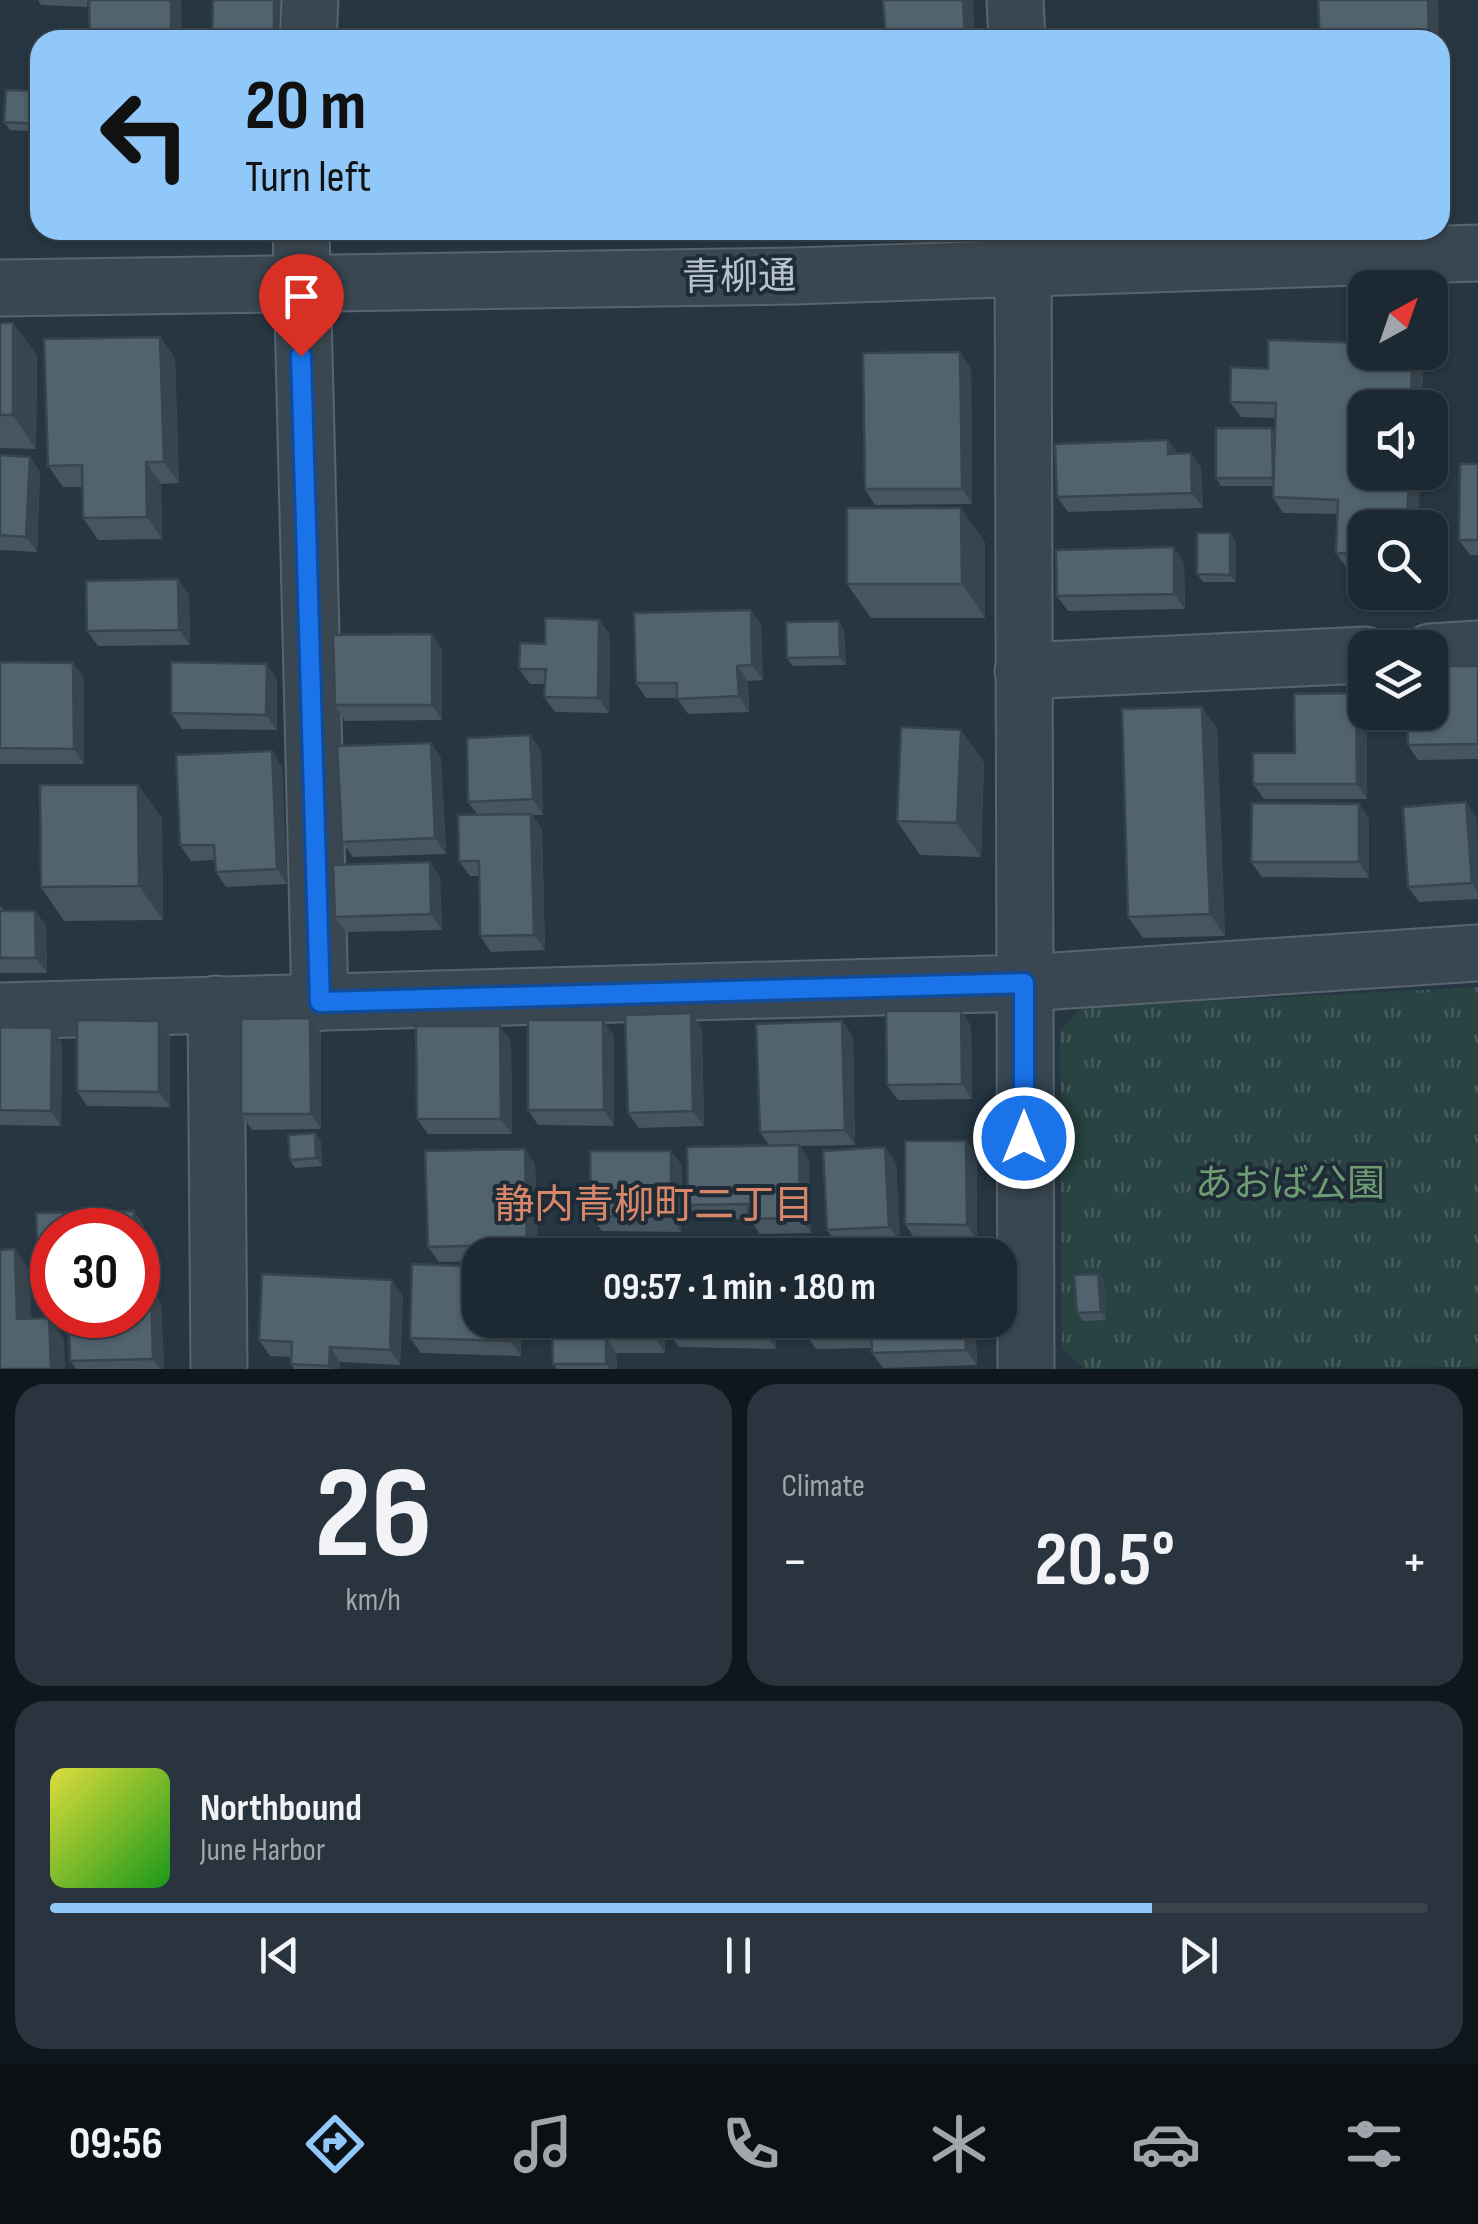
<!DOCTYPE html>
<meta charset="utf-8">
<style>
:root{--surface:#1c2832;--page:#29343e;--text:#f1f3f6;--muted:#a0a6ac;--line:#3a444d;--accent:#8fc8f9}
body{margin:0;font-family:"Sofia Sans Condensed","Noto Sans JP",sans-serif;background:var(--page);color:var(--text);height:100vh;display:flex;flex-direction:column;font-size:38px;white-space:nowrap}
*{box-sizing:border-box;margin:0}
p{font-size:32px;color:var(--muted)}
.icon{flex:none;width:55px;height:55px;fill:none;stroke:currentColor;stroke-width:2;stroke-linecap:round;stroke-linejoin:round}
.map{position:relative;height:1369px;overflow:hidden}
.drawer{display:flex;flex-direction:column;gap:15px;padding:15px;background:#0f161c;flex:1}
.drawer>*{flex:none}
.hud{position:absolute;left:30px;top:30px;width:1420px;height:210px;border-radius:30px;box-shadow:0 2px 8px #0004,0 0 0 2px var(--line);background:#8fc8f9;color:#111;overflow:hidden}
.needle{width:65px;rotate:40deg}
.fabs{position:absolute;left:1348px;top:270px;display:grid;gap:20px}
.fabs a{display:grid;place-items:center;width:100px;height:100px;border-radius:20px;background:var(--surface);box-shadow:0 2px 8px #0004,0 0 0 2px var(--line);font-size:50px}
.speed{position:absolute;left:30px;top:1208px;display:flex;gap:20px;font-size:50px;font-weight:700;text-align:center}
.speed>*{display:grid;place-content:center;width:130px;height:130px;border-radius:50%;background:var(--surface);box-shadow:0 2px 8px #0004,0 0 0 2px var(--line);line-height:1}
.speed .limit{border:15px solid #d22;background:#fff;color:#111}
.pin{position:absolute;display:grid;place-items:center;width:85px;height:85px;color:#fff;margin:-102px -42px;border-radius:50% 50% 50% 0;rotate:-45deg;box-shadow:0 0 10px #0007}
.pin .icon{rotate:45deg}
.me{position:absolute;width:110px;margin:-55px;rotate:0deg;stroke-linejoin:round;filter:drop-shadow(0 0 8px #0008)}
.turn{display:flex;align-items:center;gap:35px;height:210px;padding:0 50px;font-size:45px}
.turn .icon{width:130px;height:130px;stroke-width:2.5}
.turn b{display:block;font-size:70px;line-height:85px}
.big{font-size:75px;font-weight:700;line-height:1.1}
.drawer .card{flex:1;display:flex;flex-direction:column;justify-content:center;gap:15px;min-width:0;padding:0 35px;border-radius:30px;background:var(--page)}
.drawer .dial{align-items:center;gap:0}
.dial b{font-size:130px;line-height:1}
.song{display:flex;align-items:center;gap:30px}
.cover{width:120px;height:120px;border-radius:15px;background:linear-gradient(135deg,hsl(60 70% 55%),hsl(120 70% 35%))}
.played{height:10px;border-radius:5px;background:linear-gradient(90deg,var(--accent) 80%,var(--line) 80%)}
.keys{display:flex;justify-content:space-around;direction:ltr}
.heat{display:flex;justify-content:space-between;align-items:center;font-size:55px;direction:ltr}
.drawer .tiles{flex:1;display:grid;gap:15px;grid-template-columns:1fr 1fr}
.card:last-child{grid-column:span 2}
.trip{position:absolute;left:462px;top:1238px;width:555px;height:100px;border-radius:30px;background:var(--surface);box-shadow:0 2px 8px #0004,0 0 0 2px var(--line);font-weight:700;line-height:100px;text-align:center}
.dock{display:flex;height:160px;justify-content:space-around;align-items:center;background:#0b1014;color:var(--muted)}
.dock .icon{width:70px;height:70px}
.dock .current{color:var(--accent)}
.dock b{font-size:45px;color:var(--text)}
.map>svg:first-child{display:block}
.park{fill:url(#park-tufts)}
.lines{fill:none;stroke-linecap:round;stroke-linejoin:round}
.minor-casing{stroke:#58656f;stroke-width:59}
.minor{stroke:#3a4751;stroke-width:55}
.wall{fill:#46555f}
.shaded-wall{fill:#39454e}
.building{fill:#51636f;stroke:#39454e;stroke-width:2.5}
.route-casing{stroke:#114b97;stroke-width:25}
.route{stroke:#1a73e8;stroke-width:18}
.labels{text-anchor:middle;stroke-width:8;stroke-linejoin:round;paint-order:stroke}
.street-label{font-size:38px;fill:#b7c2cb;stroke:#1f2c37}
.park-label{font-size:38px;fill:#6e9c72;stroke:#1f2c37}
.neighbourhood-label{font-size:40px;fill:#d78767;stroke:#1f2c37}
</style>
<div class="map">
<svg width="1478" height="1369" viewBox="0 0 1478 1369">
<defs>
<pattern id="park-tufts" width="24" height="20" patternUnits="userSpaceOnUse" patternTransform="scale(2.5)"><rect width="24" height="20" fill="#284342"/><path d="M3 7l-1-3M5 7V3M7 7l1-3M15 17l-1-3M17 17v-4M19 17l1-3" fill="none" stroke="#455c5c"/></pattern>
</defs>
<rect width="100%" height="100%" fill="#263642"/>
<polygon class="park" points="1478,987 1478,1367 1084,1369 1062,1348 1060,1031 1080,1008"/>
<g class="lines">
<defs>
<g id="minor">
<polyline points="1015,0 1017,40"/>
<polyline points="308,40 310,0"/>
<polyline points="301,230 320,1002"/>
<polyline points="1023,232 1026,1369"/>
<polyline points="0,288 795,276 1478,253"/>
<polyline points="1430,652 1478,649"/>
<polyline points="1023,671 1365,655"/>
<polyline points="216,1004 219,1369"/>
<polyline points="0,1011 1024,983 1478,953"/>
</g>
</defs>
<use href="#minor" class="minor-casing"/>
<use href="#minor" class="minor"/>
</g>
<g class="wall">
<polygon points="38,0 88,0 87,7 41,5"/>
<polygon points="40,91 40,132 10,130 4,122"/>
<polygon points="0,323 13,323 37,356 36,449 0,448"/>
<polygon points="160,337 175,358 179,483 161,484 162,539 98,540 83,518 82,487 63,487 48,466"/>
<polygon points="1365,352 1418,352 1423,360 1422,408 1365,408 1420,472 1418,528 1365,528 1365,569 1347,568 1336,553 1337,514 1283,513 1273,497 1273,486 1221,486 1216,478 1275,431 1275,418 1241,417 1230,402"/>
<polygon points="971,368 972,504 875,505 865,489"/>
<polygon points="1168,440 1177,453 1191,453 1201,468 1203,508 1068,512 1057,497"/>
<polygon points="0,455 30,457 40,472 37,552 0,550"/>
<polygon points="1478,464 1478,555 1470,555 1459,540"/>
<polygon points="1236,541 1236,582 1203,582 1197,574"/>
<polygon points="985,542 985,618 871,618 847,584"/>
<polygon points="1184,563 1185,609 1068,611 1057,596"/>
<polygon points="189,594 190,645 98,646 87,631"/>
<polygon points="751,610 761,625 763,680 748,681 749,712 688,714 677,698 646,698 636,683"/>
<polygon points="599,620 610,635 609,713 555,712 544,697 545,684 530,684 519,669 545,644"/>
<polygon points="844,629 846,665 793,666 787,658"/>
<polygon points="432,634 442,649 442,720 345,721 335,705"/>
<polygon points="0,662 84,678 84,764 0,764"/>
<polygon points="1478,666 1478,759 1418,760 1408,745"/>
<polygon points="277,679 277,730 182,729 171,713"/>
<polygon points="1356,693 1365,706 1367,799 1264,799 1253,784 1295,753"/>
<polygon points="1217,728 1225,936 1143,938 1128,917"/>
<polygon points="961,730 984,763 981,857 920,855 897,821"/>
<polygon points="530,735 541,751 543,815 532,815 542,829 545,950 491,952 480,936 479,876 470,876 459,861 478,815 468,802"/>
<polygon points="431,743 441,758 446,854 353,857 342,842"/>
<polygon points="272,751 282,767 287,884 226,887 216,872 215,860 191,861 180,845"/>
<polygon points="1359,804 1369,819 1369,878 1262,877 1251,862"/>
<polygon points="162,818 163,920 64,921 41,887"/>
<polygon points="1477,818 1478,899 1419,902 1408,887"/>
<polygon points="440,877 442,930 346,932 335,917"/>
<polygon points="0,906 4,911 35,911 46,926 47,973 0,973"/>
<polygon points="961,1011 971,1026 972,1099 898,1100 887,1085"/>
<polygon points="310,1018 321,1033 321,1129 252,1130 241,1114"/>
<polygon points="159,1021 170,1036 170,1107 87,1106 77,1091"/>
<polygon points="842,1021 853,1037 855,1145 800,1146 809,1160 811,1233 760,1234 749,1219 699,1220 688,1205 769,1145 760,1132"/>
<polygon points="0,1027 52,1028 62,1044 61,1126 0,1125"/>
<polygon points="702,1028 704,1126 639,1128 628,1113"/>
<polygon points="614,1035 614,1126 538,1125 528,1110"/>
<polygon points="511,1041 512,1134 428,1134 417,1119"/>
<polygon points="321,1141 322,1166 295,1168 290,1160"/>
<polygon points="966,1141 977,1156 977,1240 916,1240 905,1224"/>
<polygon points="671,1151 682,1166 681,1232 602,1231 591,1216"/>
<polygon points="896,1163 900,1242 838,1245 827,1230"/>
<polygon points="535,1164 538,1255 480,1255 480,1261 439,1262 428,1247"/>
<polygon points="134,1211 144,1226 146,1288 151,1288 161,1304 164,1369 76,1369 70,1361 69,1315 138,1315 138,1230 52,1230 52,1301 49,1301 39,1286 36,1213"/>
<polygon points="1098,1274 1104,1281 1106,1320 1083,1321 1077,1313"/>
<polygon points="403,1295 400,1365 340,1362 340,1369 294,1369 291,1364 291,1357 270,1356 259,1340"/>
<polygon points="480,1320 521,1320 521,1356 421,1353 410,1338"/>
<polygon points="552,1320 665,1320 665,1353 616,1353 617,1369 557,1369 553,1364"/>
<polygon points="776,1320 776,1349 679,1347 668,1332"/>
<polygon points="805,1320 975,1320 977,1365 883,1368 872,1353 872,1348 816,1349 806,1334"/>
</g>
<g class="shaded-wall">
<polygon points="171,0 181,0 182,40 171,40"/>
<polygon points="274,0 280,0 279,40 274,40"/>
<polygon points="963,0 973,0 975,40 965,40"/>
<polygon points="1428,0 1438,0 1439,40 1429,40"/>
<polygon points="1440,61 1444,164 1440,158"/>
<polygon points="13,323 37,356 36,449 13,415"/>
<polygon points="160,337 175,358 179,483 164,462"/>
<polygon points="960,352 971,368 972,504 962,489"/>
<polygon points="1412,352 1418,352 1423,360 1422,408 1411,408"/>
<polygon points="1168,440 1179,455 1168,454"/>
<polygon points="1191,453 1201,468 1203,508 1192,493"/>
<polygon points="30,457 40,472 37,552 26,537"/>
<polygon points="146,462 161,484 162,539 147,517"/>
<polygon points="1409,472 1420,472 1418,528 1407,528"/>
<polygon points="961,508 985,542 985,618 962,584"/>
<polygon points="1230,533 1236,541 1236,582 1230,575"/>
<polygon points="1174,547 1184,563 1185,609 1174,594"/>
<polygon points="178,579 189,594 190,645 179,630"/>
<polygon points="751,610 761,625 763,680 752,665"/>
<polygon points="599,620 610,635 609,713 598,698"/>
<polygon points="839,621 844,629 846,665 840,657"/>
<polygon points="432,634 442,649 442,720 432,705"/>
<polygon points="73,663 84,678 84,764 74,749"/>
<polygon points="267,664 277,679 277,730 266,715"/>
<polygon points="737,666 748,681 749,712 739,696"/>
<polygon points="1356,693 1365,706 1365,712 1367,712 1367,799 1357,784"/>
<polygon points="1202,707 1217,728 1225,936 1210,914"/>
<polygon points="961,730 984,763 981,857 957,823"/>
<polygon points="530,735 541,751 543,815 533,799"/>
<polygon points="431,743 441,758 446,854 435,838"/>
<polygon points="272,751 282,767 287,884 277,869"/>
<polygon points="138,785 162,818 163,920 139,886"/>
<polygon points="1466,802 1477,818 1478,892 1472,883"/>
<polygon points="1359,804 1369,819 1369,878 1359,862"/>
<polygon points="531,814 542,829 545,950 534,935"/>
<polygon points="430,862 440,877 442,930 431,914"/>
<polygon points="35,911 46,926 47,973 36,958"/>
<polygon points="961,1011 971,1026 972,1099 962,1084"/>
<polygon points="691,1013 702,1028 704,1126 693,1111"/>
<polygon points="310,1018 321,1033 321,1129 311,1114"/>
<polygon points="603,1020 614,1035 614,1126 604,1110"/>
<polygon points="159,1021 170,1036 170,1107 159,1092"/>
<polygon points="842,1021 853,1037 855,1145 845,1130"/>
<polygon points="500,1026 511,1041 512,1134 501,1119"/>
<polygon points="52,1028 62,1044 61,1126 51,1111"/>
<polygon points="315,1133 321,1141 322,1166 316,1158"/>
<polygon points="966,1141 977,1156 977,1240 967,1225"/>
<polygon points="799,1145 809,1160 811,1233 800,1218"/>
<polygon points="885,1147 896,1163 900,1242 889,1227"/>
<polygon points="525,1149 535,1164 538,1255 535,1255 527,1244"/>
<polygon points="671,1151 682,1166 681,1232 671,1217"/>
<polygon points="134,1211 144,1226 147,1299 138,1286 138,1230 134,1230"/>
<polygon points="15,1249 30,1271 32,1341 17,1319"/>
<polygon points="1098,1274 1104,1281 1106,1320 1101,1312"/>
<polygon points="392,1280 403,1295 400,1365 390,1350"/>
<polygon points="151,1288 161,1304 164,1369 160,1369 153,1359"/>
<polygon points="49,1318 64,1339 65,1369 51,1369"/>
<polygon points="510,1320 521,1320 521,1356 510,1341"/>
<polygon points="654,1320 665,1320 665,1353 655,1338"/>
<polygon points="765,1320 776,1320 776,1349 765,1334"/>
<polygon points="965,1320 975,1320 977,1365 966,1350"/>
<polygon points="606,1338 616,1353 617,1369 610,1369 606,1364"/>
<polygon points="330,1347 340,1362 340,1369 331,1369 329,1366"/>
</g>
<g class="building">
<polygon points="89,0 171,0 171,40 90,40"/>
<polygon points="213,0 274,0 274,40 212,40"/>
<polygon points="883,0 963,0 965,40 886,40"/>
<polygon points="1318,0 1428,0 1429,40 1320,40"/>
<polygon points="6,90 40,91 40,124 4,122"/>
<rect x="0" y="323" width="13" height="92"/>
<polygon points="160,337 164,462 146,462 147,517 83,518 82,465 48,466 44,339"/>
<polygon points="1268,340 1365,343 1365,352 1412,352 1411,408 1365,408 1365,472 1409,472 1407,528 1365,528 1365,554 1336,553 1338,500 1273,497 1276,403 1230,402 1231,367 1268,369"/>
<polygon points="960,352 962,489 865,489 863,353"/>
<polygon points="1216,428 1272,428 1273,478 1216,478"/>
<polygon points="1168,440 1168,454 1191,453 1192,493 1057,497 1055,444"/>
<polygon points="0,455 30,457 26,537 0,535"/>
<polygon points="1460,464 1478,464 1478,540 1459,540"/>
<polygon points="847,508 961,508 962,584 847,584"/>
<polygon points="1197,533 1230,533 1230,575 1197,574"/>
<polygon points="1174,547 1174,594 1057,596 1056,550"/>
<polygon points="178,579 179,630 87,631 86,581"/>
<polygon points="751,610 752,665 737,666 739,696 677,699 677,683 636,683 634,613"/>
<polygon points="545,618 599,620 598,698 544,697 546,669 519,669 520,643 545,644"/>
<polygon points="839,621 840,657 787,658 786,622"/>
<polygon points="432,634 432,705 335,705 333,635"/>
<polygon points="0,662 73,663 74,749 0,748"/>
<polygon points="171,662 267,664 266,715 171,713"/>
<polygon points="1430,666 1478,666 1478,744 1408,745 1407,712 1430,712"/>
<polygon points="1356,693 1357,784 1253,784 1253,753 1295,753 1294,694"/>
<polygon points="1202,707 1210,914 1128,917 1122,709"/>
<polygon points="901,727 961,730 957,823 897,821"/>
<polygon points="530,735 533,799 468,802 467,738"/>
<polygon points="431,743 435,838 342,842 337,746"/>
<polygon points="272,751 277,869 216,872 214,845 180,845 176,755"/>
<polygon points="40,785 138,785 139,886 41,887"/>
<polygon points="1466,802 1472,883 1408,887 1403,807"/>
<polygon points="1252,803 1359,804 1359,862 1251,862"/>
<polygon points="531,814 534,935 480,936 479,861 459,861 458,815"/>
<polygon points="430,862 431,914 335,917 333,865"/>
<polygon points="0,911 35,911 36,958 0,958"/>
<polygon points="886,1011 961,1011 962,1084 887,1085"/>
<polygon points="691,1013 693,1111 628,1113 625,1015"/>
<polygon points="310,1018 311,1114 241,1114 241,1019"/>
<polygon points="77,1020 159,1021 159,1092 77,1091"/>
<polygon points="528,1020 603,1020 604,1110 528,1110"/>
<polygon points="842,1021 845,1130 760,1132 756,1024"/>
<polygon points="416,1026 500,1026 501,1119 417,1119"/>
<polygon points="0,1027 52,1028 51,1111 0,1110"/>
<polygon points="315,1133 316,1158 290,1160 288,1135"/>
<polygon points="905,1141 966,1141 967,1225 905,1224"/>
<polygon points="799,1145 800,1218 749,1219 748,1204 688,1205 687,1147"/>
<polygon points="885,1147 889,1227 827,1230 823,1151"/>
<polygon points="525,1149 527,1244 428,1247 425,1151"/>
<polygon points="590,1151 671,1151 671,1217 591,1216"/>
<polygon points="134,1211 134,1230 52,1230 52,1286 39,1286 36,1213"/>
<polygon points="15,1249 17,1319 49,1318 51,1369 0,1369 0,1250"/>
<polygon points="412,1264 480,1267 480,1320 510,1320 510,1341 410,1338"/>
<polygon points="262,1274 392,1280 390,1350 330,1347 329,1366 291,1364 292,1342 259,1340"/>
<polygon points="1098,1274 1101,1312 1077,1313 1074,1275"/>
<polygon points="151,1288 153,1359 70,1361 69,1315 138,1315 138,1289"/>
<polygon points="552,1320 654,1320 655,1338 606,1338 606,1364 553,1364"/>
<polygon points="668,1320 765,1320 765,1334 668,1332"/>
<polygon points="805,1320 965,1320 966,1350 872,1353 871,1332 806,1334"/>
</g>
<g class="lines">
<defs>
<polyline id="route" points="301,356 320,1002 1024,983 1024,1138"/>
</defs>
<use href="#route" class="route-casing"/>
<use href="#route" class="route"/>
</g>
<g class="labels">
<g class="street-label">
<text transform="translate(739 276) rotate(-1)" y="13">青柳通</text>
</g>
<g class="park-label">
<text x="1290" y="1196">あおば公園</text>
</g>
<g class="neighbourhood-label">
<text x="654" y="1218">静内青柳町二丁目</text>
</g>
</g>
</svg>
<div class="fabs">
<a><svg class="needle" viewBox="-14 -14 28 28"><path d="M0-13l5 13h-10z" fill="#e53935"/><path d="M0 13l5-13h-10z" fill="#a0a6ac"/></svg></a>
<a><svg class="icon" aria-label="sound" viewBox="0 0 24 24"><path d="M4 9h4l5-4v14l-5-4H4zM17 9q2 3 0 6"/></svg></a>
<a><svg class="icon" aria-label="search" viewBox="0 0 24 24"><circle cx="10" cy="10" r="6"/><path d="M15 15l6 6"/></svg></a>
<a><svg class="icon" aria-label="layers" viewBox="0 0 24 24"><path d="M12 4l9 5-9 5-9-5zM3 14l9 5 9-5"/></svg></a>
</div>
<div class="speed"><div class="limit">30</div></div>
<div class="pin" style="left:301px;top:356px;background:#d93025"><svg class="icon" aria-label="arrive" viewBox="0 0 24 24"><path d="M6 21V4h12l-3 4 3 4H6"/></svg></div>
<svg class="me" style="left:1024px;top:1138px" viewBox="-20 -20 40 40"><circle r="17" fill="#1a73e8" stroke="#fff" stroke-width="3"/><path d="M0-11L8 9 0 5-8 9z" fill="#fff"/></svg>
<div class="trip">09:57 · 1 min · 180 m</div>
<div class="hud">
<div class="turn"><svg class="icon" aria-label="left" viewBox="0 0 24 24"><path d="M17 20v-9H6M10 6l-5 5 5 5"/></svg><div><b>20 m</b>Turn left</div></div>
</div>
</div>
<section class="drawer">
<div class="tiles">
<div class="card dial"><b>26</b><p>km/h</p></div>
<div class="card"><p>Climate</p>
<div class="heat"><a>−</a><b class="big">20.5°</b><a>+</a></div>
</div>
<div class="card">
<div class="song"><i class="cover"></i><div><b>Northbound</b><p>June Harbor</p></div></div>
<div class="played"></div>
<div class="keys"><svg class="icon" aria-label="previous" viewBox="0 0 24 24"><path d="M18 5L8 12l10 7zM5 5v14"/></svg><svg class="icon" aria-label="pause" viewBox="0 0 24 24"><path d="M8 5v14M16 5v14"/></svg><svg class="icon" aria-label="next" viewBox="0 0 24 24"><path d="M6 5l10 7-10 7zM19 5v14"/></svg></div>
</div>
</div>
</section>
<nav class="dock">
<b>09:56</b>
<svg class="icon current" aria-label="directions" viewBox="0 0 24 24"><path d="M12 3l9 9-9 9-9-9zM9 14v-3h6M13 9l2 2-2 2"/></svg>
<svg class="icon" aria-label="music" viewBox="0 0 24 24"><path d="M9 18V5l10-2v13"/><circle cx="6" cy="18" r="3"/><circle cx="16" cy="16" r="3"/></svg>
<svg class="icon" aria-label="phone" viewBox="0 0 24 24"><path d="M5 4h4l2 5-3 2q2 4 5 5l2-3 5 2v4C11 20 4 13 5 4z"/></svg>
<svg class="icon" aria-label="climate" viewBox="0 0 24 24"><path d="M12 3v18M4 7l16 10M4 17L20 7"/></svg>
<svg class="icon" aria-label="car" viewBox="0 0 24 24"><path d="M5 17H2v-5l4-1 3-4h7l3 4 3 1v5h-3M9 17h6M6 11h13"/><circle cx="7" cy="17" r="2"/><circle cx="17" cy="17" r="2"/></svg>
<svg class="icon" aria-label="filters" viewBox="0 0 24 24"><path d="M4 7h16M4 17h16"/><circle cx="9" cy="7" r="2"/><circle cx="15" cy="17" r="2"/></svg>
</nav>
